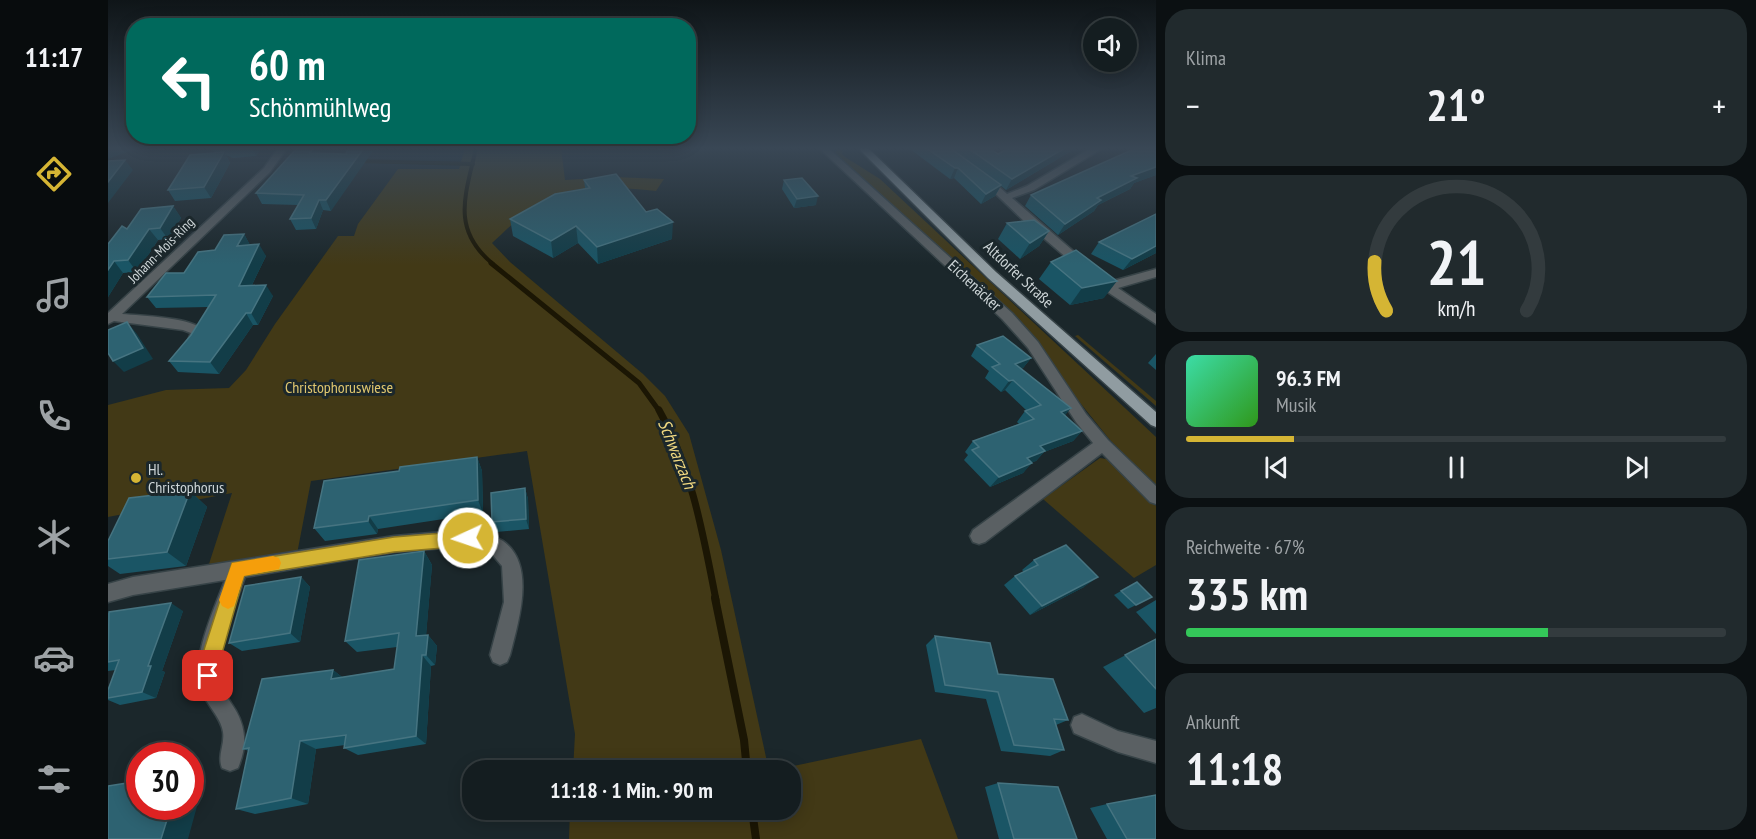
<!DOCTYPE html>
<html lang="de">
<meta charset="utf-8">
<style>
:root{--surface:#141d20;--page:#212a2d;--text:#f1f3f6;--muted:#9da2a5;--line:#333b3e;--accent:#d5b534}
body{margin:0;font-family:"PT Sans Narrow",sans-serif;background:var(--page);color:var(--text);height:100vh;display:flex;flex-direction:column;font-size:22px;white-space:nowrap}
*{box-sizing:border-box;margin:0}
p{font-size:20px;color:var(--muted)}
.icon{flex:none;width:33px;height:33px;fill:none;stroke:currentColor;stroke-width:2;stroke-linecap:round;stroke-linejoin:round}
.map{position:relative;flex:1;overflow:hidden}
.drawer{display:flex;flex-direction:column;gap:9px;padding:9px;background:#0b1012;width:600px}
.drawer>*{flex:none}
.hud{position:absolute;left:18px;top:18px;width:570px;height:126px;border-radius:24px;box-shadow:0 3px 15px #0003,0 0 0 2px var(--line);background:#00695c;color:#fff;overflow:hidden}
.fabs{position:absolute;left:975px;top:18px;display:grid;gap:12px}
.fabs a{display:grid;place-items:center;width:54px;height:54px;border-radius:50%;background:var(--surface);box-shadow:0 3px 15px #0003,0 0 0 2px var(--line);font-size:30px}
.speed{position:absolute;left:18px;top:742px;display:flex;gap:12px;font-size:30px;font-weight:700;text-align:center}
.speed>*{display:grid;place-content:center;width:78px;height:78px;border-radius:50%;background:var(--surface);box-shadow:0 3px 15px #0003,0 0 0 2px var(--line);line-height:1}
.speed .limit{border:9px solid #d22;background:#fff;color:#111}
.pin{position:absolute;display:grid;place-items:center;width:51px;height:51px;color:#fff;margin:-26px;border-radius:12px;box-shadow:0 3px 9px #0006}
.me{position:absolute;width:66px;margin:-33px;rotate:267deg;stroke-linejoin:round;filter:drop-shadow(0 0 4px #0008)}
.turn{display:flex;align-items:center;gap:21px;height:126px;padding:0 24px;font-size:27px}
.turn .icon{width:78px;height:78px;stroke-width:2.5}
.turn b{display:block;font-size:42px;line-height:51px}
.big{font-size:45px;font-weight:700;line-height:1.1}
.drawer .card{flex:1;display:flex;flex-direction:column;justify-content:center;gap:9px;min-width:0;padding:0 21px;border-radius:24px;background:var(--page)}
.drawer .dial{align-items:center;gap:0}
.dial svg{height:156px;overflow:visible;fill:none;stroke:var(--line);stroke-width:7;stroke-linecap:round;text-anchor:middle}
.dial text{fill:var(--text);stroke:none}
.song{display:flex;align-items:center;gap:18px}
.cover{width:72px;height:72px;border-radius:9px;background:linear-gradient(135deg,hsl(160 70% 55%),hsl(110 70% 35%))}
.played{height:6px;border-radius:3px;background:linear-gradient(90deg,var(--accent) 20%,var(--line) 20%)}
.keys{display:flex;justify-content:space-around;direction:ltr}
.heat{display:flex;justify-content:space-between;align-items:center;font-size:33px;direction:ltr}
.charge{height:9px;border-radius:4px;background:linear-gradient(90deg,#34c759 67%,var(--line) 0)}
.trip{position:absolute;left:354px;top:760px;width:339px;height:60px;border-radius:24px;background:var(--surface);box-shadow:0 3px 15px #0003,0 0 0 2px var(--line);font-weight:700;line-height:60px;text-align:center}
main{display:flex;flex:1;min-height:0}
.tab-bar{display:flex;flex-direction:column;width:108px;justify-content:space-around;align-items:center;background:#080c0d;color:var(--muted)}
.tab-bar .icon{width:42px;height:42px}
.tab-bar .selected{color:var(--accent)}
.tab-bar b{font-size:27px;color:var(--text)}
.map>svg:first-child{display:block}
.green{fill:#423916}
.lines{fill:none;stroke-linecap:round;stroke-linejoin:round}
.stream-far3{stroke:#1b1604;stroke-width:4}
.stream-far2{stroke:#1b1604;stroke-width:5}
.stream-far1{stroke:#1b1604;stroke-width:7}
.stream{stroke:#1b1604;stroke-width:8}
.minor-casing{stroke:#374347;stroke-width:3}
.major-casing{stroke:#374347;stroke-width:3}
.minor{fill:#5a6063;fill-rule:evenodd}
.major{fill:#909ca1;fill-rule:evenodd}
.wall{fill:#1a5565}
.shaded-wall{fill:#123d48}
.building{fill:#2d6271;stroke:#467481;stroke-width:1.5}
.route{fill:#d5b534;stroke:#8a7622;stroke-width:1.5}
.slow{fill:#f59e0b}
.poi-dot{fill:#d5b534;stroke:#1b272b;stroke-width:2}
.labels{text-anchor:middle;stroke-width:6;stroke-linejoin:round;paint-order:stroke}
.far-street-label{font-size:14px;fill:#cdd5d7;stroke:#1b272b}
.street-label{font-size:16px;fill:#cdd5d7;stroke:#1b272b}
.park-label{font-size:16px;fill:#e0c76f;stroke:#1b272b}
.poi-label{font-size:16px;fill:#cdd5d7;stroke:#1b272b;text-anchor:start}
.water-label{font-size:18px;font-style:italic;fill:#f2da81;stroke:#1b272b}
</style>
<main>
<nav class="tab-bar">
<b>11:17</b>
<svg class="icon selected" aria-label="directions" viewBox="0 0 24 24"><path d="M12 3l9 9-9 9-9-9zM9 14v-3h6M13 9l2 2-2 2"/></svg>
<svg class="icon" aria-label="music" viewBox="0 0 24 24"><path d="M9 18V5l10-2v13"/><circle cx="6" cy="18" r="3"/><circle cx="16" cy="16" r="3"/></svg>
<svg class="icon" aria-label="phone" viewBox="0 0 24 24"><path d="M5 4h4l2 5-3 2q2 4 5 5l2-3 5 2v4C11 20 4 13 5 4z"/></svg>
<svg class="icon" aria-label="climate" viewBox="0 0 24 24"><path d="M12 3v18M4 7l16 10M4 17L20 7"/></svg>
<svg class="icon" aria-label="car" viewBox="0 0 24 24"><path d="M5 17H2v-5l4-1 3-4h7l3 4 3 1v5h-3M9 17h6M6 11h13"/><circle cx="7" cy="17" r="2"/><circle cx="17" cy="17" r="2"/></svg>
<svg class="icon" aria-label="filters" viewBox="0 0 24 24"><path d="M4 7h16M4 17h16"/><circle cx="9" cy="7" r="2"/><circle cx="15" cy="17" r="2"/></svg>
</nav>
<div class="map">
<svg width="1048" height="839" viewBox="0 0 1048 839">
<rect width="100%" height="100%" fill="#1b272b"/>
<g class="green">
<path d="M357,148H453L457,180L506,177L556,179L548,191C513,188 471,183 438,199C418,209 400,229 384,243L402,262L535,374L557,396L581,434L613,550L661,771H465L467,734L419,451L203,481L189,554L100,567L124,493L0,517V405L58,390L121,388L138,370L167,324L230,236H246L250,224L290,169H351Z"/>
<polygon points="730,149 736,152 733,153 737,157 772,179 1048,437 1048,486 1002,440 969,399 927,337 874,285 735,162 727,152"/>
<polygon points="970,335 1048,401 1048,406 967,336"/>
<polygon points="992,458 1004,460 1048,506 1048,565 1026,578 935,499"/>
<polygon points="813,739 850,839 461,839 462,810 682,810 682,771 662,771"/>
</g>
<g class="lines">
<g class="stream-far3">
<path d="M368,148C358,194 342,229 385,264"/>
<polyline points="249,161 365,164"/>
</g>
<polyline class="stream-far2" points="383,263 531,383 552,412"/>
<path class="stream-far1" d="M551,410C584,469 595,534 608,600"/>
<g class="stream">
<polyline points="607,598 636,740 639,771"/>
<polyline points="644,810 648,839"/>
</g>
<defs>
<g id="minor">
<path d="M170,148H179L162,172L14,314C34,316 84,317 97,331L92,343H82L80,340L83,333L75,330L6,321L0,324V313L156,168Z"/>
<polygon points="711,148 720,148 904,313 930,342 978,414 1000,440 1048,486 1048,504 1042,502 994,453 877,542 871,544 865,542 862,536 865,530 985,443 968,422 920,348 894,319"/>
<polygon points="983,148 995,148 926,190 904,198 1001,282 1048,269 1048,277 1010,288 1048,314 1048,324 995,289 918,223 870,177 878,175 899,194 919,186"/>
<path d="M360,530C370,533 386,535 395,541C429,565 410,623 402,655L399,662L392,665L385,662L382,655L396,602L394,566L383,553L360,546L286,552L137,577C127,606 107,648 111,679C112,688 118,695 123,703C138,724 140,744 130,768L122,771L114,768C109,755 117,745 115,732C113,716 96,703 92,687C83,658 107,607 117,580L25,595L0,602V584L25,577L286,536Z"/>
<polygon points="974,714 1010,731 1048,741 1048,763 1010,752 966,733 963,725 966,717"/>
</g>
<polygon id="major" points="750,148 760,148 888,272 1048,412 1048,427 1043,425 880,278"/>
</defs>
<use href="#minor" class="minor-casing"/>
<use href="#major" class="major-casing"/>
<use href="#minor" class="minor"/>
<use href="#major" class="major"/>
</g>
<g class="wall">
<polygon points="97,148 153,148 148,156 125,158 118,155 122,163 103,198 67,201 60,190 110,153"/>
<polygon points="801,148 881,148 890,154 968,148 898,190 893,186 887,196 873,204 846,178 842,179 806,152"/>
<polygon points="1048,148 1048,175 1026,183 1022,189 990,205 986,211 950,235 917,206 923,195"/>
<polygon points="211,154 223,211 215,210 208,229 188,230 182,219 190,205 154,204 148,193"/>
<polygon points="476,180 538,212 564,239 490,264 470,243 445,258 405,236 402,219 477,188"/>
<polygon points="676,180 708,205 686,208 674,189"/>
<polygon points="65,206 73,218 60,239 50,240 29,272 15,273 0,297 0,244 19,229"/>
<polygon points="1048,214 1048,253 1015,270 983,254 991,242"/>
<polygon points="899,223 941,231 931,246 912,259 890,239"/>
<polygon points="136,234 142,245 158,256 144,285 165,296 150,325 145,325 111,374 70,372 61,361 83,335 101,307 48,308 39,297 76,273 107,250"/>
<polygon points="943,262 996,298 962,305 931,279"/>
<polygon points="869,345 923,358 915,368 913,369 963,408 957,415 974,431 965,441 936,452 928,461 924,462 915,473 882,487 856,460 860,455 857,452 865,441 911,424 909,422 917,411 919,411 897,390 893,392 877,378 881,371 863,356"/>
<polygon points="1048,354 1048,370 1040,363"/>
<polygon points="369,457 374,471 375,513 270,529 269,534 217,541 206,528 291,471"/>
<polygon points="417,488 420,499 421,529 388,532 384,522"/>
<polygon points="82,491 99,507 78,566 12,574 0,566 0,541"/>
<polygon points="316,551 324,565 318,635 320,635 329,646 327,665 323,666 318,744 250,755 236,748 237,745 208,749 200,804 147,814 128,809 141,751 135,749 225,670 234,677 286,669 289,647 249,652 237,641"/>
<polygon points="926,560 976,587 922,615 896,585 907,576 916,572 914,570"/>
<polygon points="193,577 202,587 192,642 134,651 121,643"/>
<polygon points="1013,591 1036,601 1020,609 1006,595"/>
<polygon points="1048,600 1048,634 1028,612"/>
<polygon points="75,611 54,671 57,672 48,698 12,705 0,700 0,690 8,670 0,671 0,613"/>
<polygon points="827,636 890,674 960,720 948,725 956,750 942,756 893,751 878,699 827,692 818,645"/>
<polygon points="1048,639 1048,708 1036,713 995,667"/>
<polygon points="890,783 969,839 891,839 877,787"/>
<polygon points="999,804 1048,839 999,839 982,808"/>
</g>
<g class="shaded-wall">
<polygon points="0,148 30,148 0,159"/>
<polygon points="144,148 153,148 148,156"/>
<polygon points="205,148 214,148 207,164 202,153"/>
<polygon points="256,148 267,148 223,211 218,200"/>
<polygon points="957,148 968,148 898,190 904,179"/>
<polygon points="116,152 122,163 103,198 96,187"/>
<polygon points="17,160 25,170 0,203 0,182"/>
<polygon points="1048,167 1048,175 1026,183 1022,189 990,205 986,211 950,235 957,224 989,198 1023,176"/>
<polygon points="847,168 850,168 846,178 842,179"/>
<polygon points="893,185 887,196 873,204 878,194"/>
<polygon points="710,196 708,205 686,208 689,199"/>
<polygon points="211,200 215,210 208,229 203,218"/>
<polygon points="65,206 73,218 60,239 52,228"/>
<polygon points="565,222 564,239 490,264 489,247"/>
<polygon points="468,226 470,243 445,258 443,241"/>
<polygon points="41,229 50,240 29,272 20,260"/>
<polygon points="941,231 931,246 912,259 922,243"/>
<polygon points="136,234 142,245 129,246"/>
<polygon points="151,244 158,256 138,297 131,286"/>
<polygon points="1048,246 1048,253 1015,270 1024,259"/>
<polygon points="6,261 15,273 0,297 0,270"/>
<polygon points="1009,281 996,298 962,305 974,288"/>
<polygon points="158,285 165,296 150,325 143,313"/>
<polygon points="138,313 145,325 111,374 102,362"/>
<polygon points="19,322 29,334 45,359 16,372 5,361"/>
<polygon points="923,358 915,368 899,374 907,364"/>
<polygon points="905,380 897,390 893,392 901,381"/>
<polygon points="963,408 953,419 953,412"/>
<polygon points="974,431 965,441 936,452 928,461 910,468 919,458 932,446"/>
<polygon points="369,457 374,471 375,513 370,500"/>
<polygon points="924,463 915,473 882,487 891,477"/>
<polygon points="417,488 420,499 421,529 418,519"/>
<polygon points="82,491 99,507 78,566 59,552"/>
<polygon points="261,516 270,529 269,534 260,521"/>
<polygon points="316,551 324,565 317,648 308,636"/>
<polygon points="193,577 202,587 192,642 182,633"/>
<polygon points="990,577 976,587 922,615 934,606"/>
<polygon points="63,603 75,611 54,671 57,672 48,698 34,692 40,666"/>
<polygon points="320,635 329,646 327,665 318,655"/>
<polygon points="314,655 323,666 318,744 308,736"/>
<polygon points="225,670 238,680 223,679"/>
<polygon points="192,741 208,749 200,804 183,798"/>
<polygon points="82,777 96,781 80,839 53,839 63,807 82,807"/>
</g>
<g class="building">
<polygon points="189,148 205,148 202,153 238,154 240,148 256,148 218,200 211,200 203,218 182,219 196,195 148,193"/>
<polygon points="818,148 842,148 893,185 878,194 850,168 847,168"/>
<polygon points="860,148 881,148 890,154 901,148 957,148 904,179"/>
<polygon points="1028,148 1048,148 1048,167 1023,176 1029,178 989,198 993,200 957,224 923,195"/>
<polygon points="116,152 96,187 60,190 82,155"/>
<polygon points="17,160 0,182 0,161"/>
<polygon points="508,174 538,212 549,209 565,222 489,247 468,226 443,241 402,219 447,194 482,188 476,180"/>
<polygon points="694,178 710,196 689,199 676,180"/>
<polygon points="65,206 52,228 41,229 20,260 6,261 0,270 0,244 14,226 19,229 33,209"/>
<polygon points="1048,214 1048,246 1024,259 991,242"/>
<polygon points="926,220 941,231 922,243 899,223"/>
<polygon points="136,234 129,246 151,244 131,286 158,285 143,313 138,313 102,362 61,361 83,335 108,295 39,297 58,273 76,273 90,252 107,250 116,235"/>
<polygon points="968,250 1009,281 974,288 943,262"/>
<polygon points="19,322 35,348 5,361 0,353 0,330"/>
<polygon points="895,336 923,358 907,364 963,408 953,412 974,431 932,446 937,451 919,458 924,463 891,477 864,450 871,447 865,441 926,419 917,411 933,405 905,380 901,381 884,367 892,364 869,345"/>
<polygon points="369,457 370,500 261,516 260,521 206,528 216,481 291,471 292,467"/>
<polygon points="417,488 418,519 384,522 383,493"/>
<polygon points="82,491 59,552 0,559 0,541 21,498"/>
<polygon points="958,545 990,577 934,606 907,576 930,565 926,560"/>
<polygon points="316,551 308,636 320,635 318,655 314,655 308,736 236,748 238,735 192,741 183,798 128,809 141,748 135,749 154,679 225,670 223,679 286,669 291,633 237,641 251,560"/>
<polygon points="193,577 182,633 121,643 137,586"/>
<polygon points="1029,582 1044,597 1028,605 1013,591"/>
<polygon points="63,603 40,666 43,666 34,692 0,698 0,690 11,660 0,662 1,612"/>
<polygon points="827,636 882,643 890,674 945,679 960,720 946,719 956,750 906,745 890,692 837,685"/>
<polygon points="1048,639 1048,689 1017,655"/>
<polygon points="32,781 32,807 63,807 53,839 0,839 0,786"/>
<polygon points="890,783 950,787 969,839 906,839"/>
<polygon points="1048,795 1048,839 1019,839 999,804"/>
</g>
<linearGradient id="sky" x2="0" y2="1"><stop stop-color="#0f1518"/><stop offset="0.56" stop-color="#394755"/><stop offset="1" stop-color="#394755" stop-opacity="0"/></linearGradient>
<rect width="1048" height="265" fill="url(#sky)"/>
<polygon class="route" points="360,531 365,533 368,538 365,544 360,546 286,552 136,576 106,682 100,685 93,682 90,676 93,659 124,563 286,537"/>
<polygon class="slow" points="165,556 171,558 173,563 171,569 136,576 126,606 120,609 114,606 111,600 124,563"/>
<circle class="poi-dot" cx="28" cy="478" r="6"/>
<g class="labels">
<g class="far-street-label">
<text transform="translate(53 250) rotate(-45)" y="5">Johann-Mois-Ring</text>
</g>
<g class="street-label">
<text transform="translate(911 274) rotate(43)" y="6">Altdorfer Straße</text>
<text transform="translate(867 285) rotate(43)" y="6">Eichenäcker</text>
</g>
<g class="park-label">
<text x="231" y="393">Christophoruswiese</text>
</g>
<g class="poi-label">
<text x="40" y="475">Hl.<tspan x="40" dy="18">Christophorus</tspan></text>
</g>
<g class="water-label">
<text transform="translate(569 454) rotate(68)" y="6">Schwarzach</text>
</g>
</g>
</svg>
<div class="fabs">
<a><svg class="icon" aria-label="sound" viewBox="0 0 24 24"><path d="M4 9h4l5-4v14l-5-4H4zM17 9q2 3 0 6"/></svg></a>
</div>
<div class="speed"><div class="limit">30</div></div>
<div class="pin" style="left:100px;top:676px;background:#d93025"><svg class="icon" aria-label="arrive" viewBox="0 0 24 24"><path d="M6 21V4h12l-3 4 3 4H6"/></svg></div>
<svg class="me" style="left:360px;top:538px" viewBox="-20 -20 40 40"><circle r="17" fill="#d5b534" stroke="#fff" stroke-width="3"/><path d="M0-11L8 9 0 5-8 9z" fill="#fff"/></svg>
<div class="trip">11:18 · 1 Min. · 90 m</div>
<div class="hud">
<div class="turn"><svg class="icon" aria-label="left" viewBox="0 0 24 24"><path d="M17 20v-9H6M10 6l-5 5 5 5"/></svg><div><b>60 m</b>Schönmühlweg</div></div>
</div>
</div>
<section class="drawer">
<div class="card"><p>Klima</p>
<div class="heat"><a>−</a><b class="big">21°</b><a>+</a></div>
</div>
<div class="card dial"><svg viewBox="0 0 100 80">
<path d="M14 69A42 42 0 1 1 86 69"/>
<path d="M14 69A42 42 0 0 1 8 44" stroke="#d5b534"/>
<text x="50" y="56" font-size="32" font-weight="700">21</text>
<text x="50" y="72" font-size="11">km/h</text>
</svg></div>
<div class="card">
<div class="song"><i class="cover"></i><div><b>96.3 FM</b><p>Musik</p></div></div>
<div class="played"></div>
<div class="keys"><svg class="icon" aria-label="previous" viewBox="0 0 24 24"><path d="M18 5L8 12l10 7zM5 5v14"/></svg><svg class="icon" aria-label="pause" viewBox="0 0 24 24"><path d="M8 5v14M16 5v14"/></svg><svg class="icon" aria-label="next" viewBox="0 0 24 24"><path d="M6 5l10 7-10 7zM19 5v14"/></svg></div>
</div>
<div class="card"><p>Reichweite · 67%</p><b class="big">335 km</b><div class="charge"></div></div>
<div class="card"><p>Ankunft</p><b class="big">11:18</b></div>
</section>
</main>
